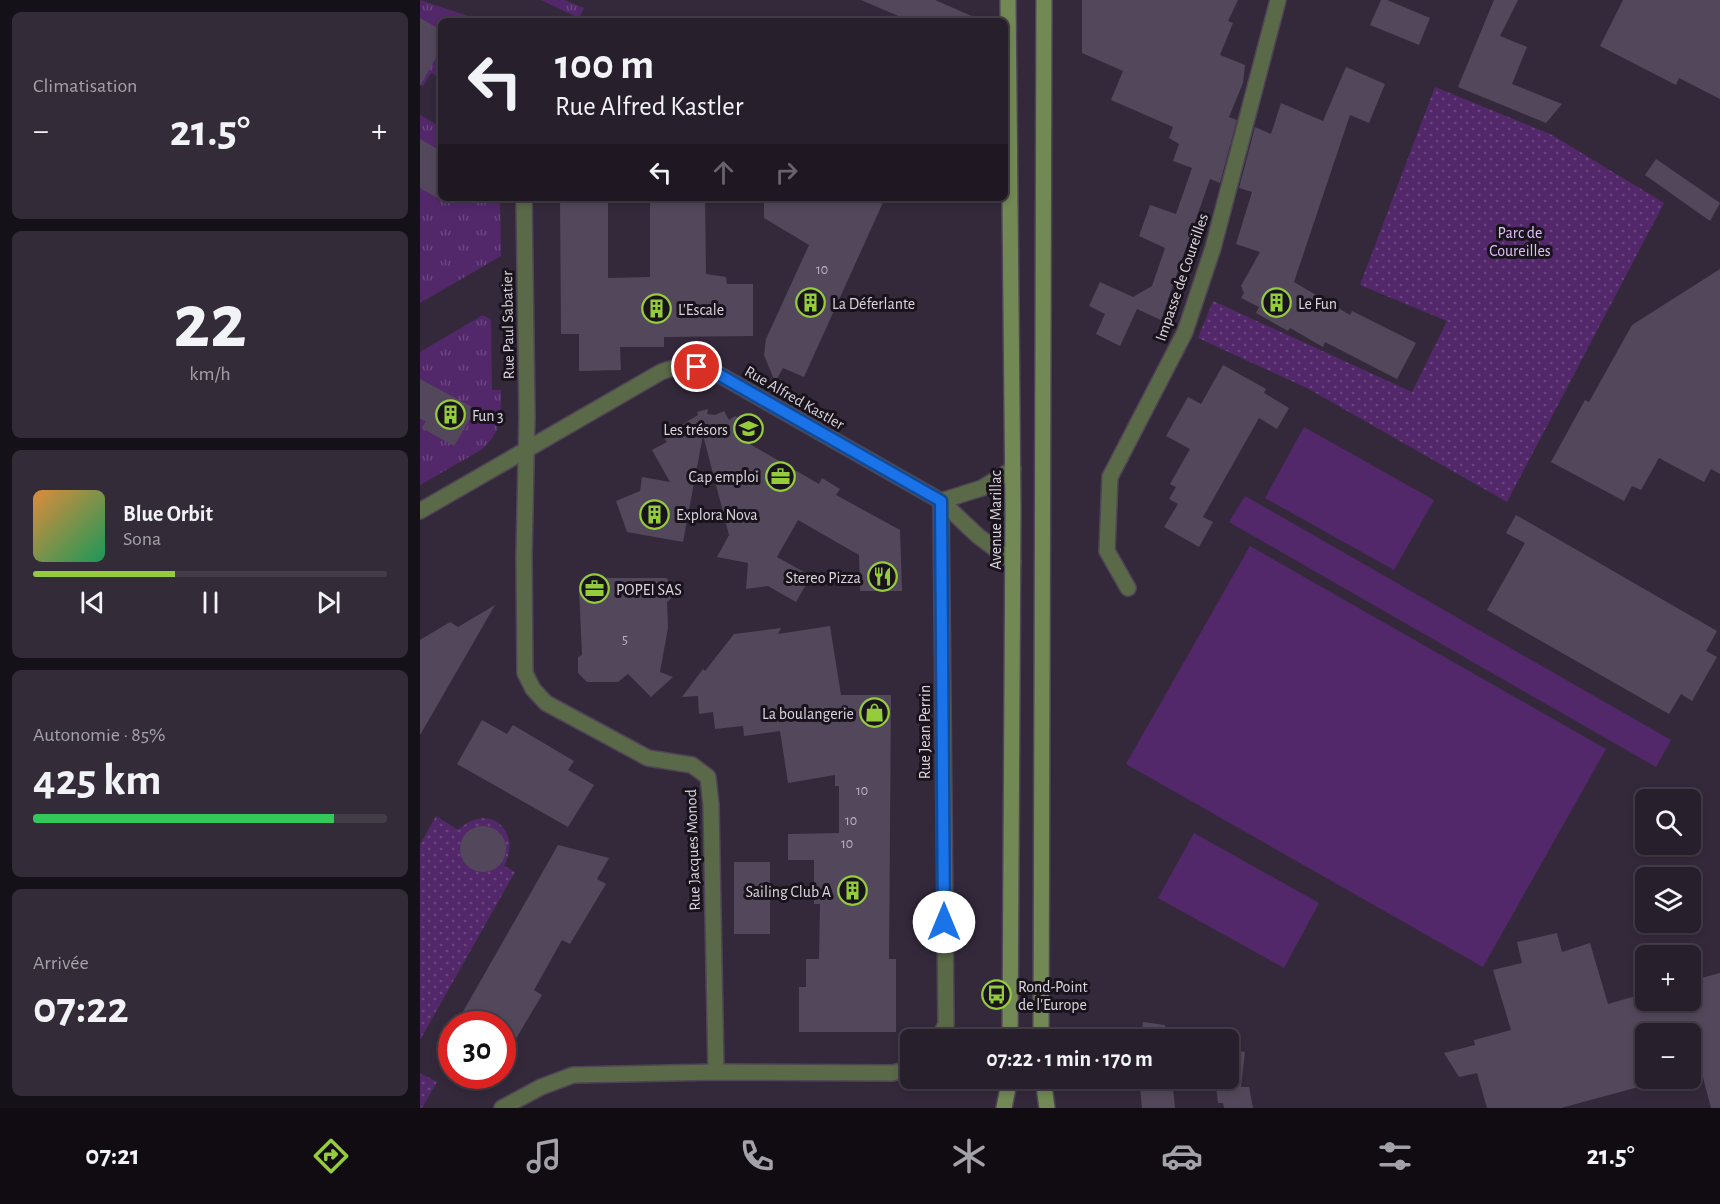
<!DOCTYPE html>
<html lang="fr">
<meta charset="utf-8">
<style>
:root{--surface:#271f2c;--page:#332c38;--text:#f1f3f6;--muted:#a4a2a9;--line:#433d48;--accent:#95cc3b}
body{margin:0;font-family:"Alegreya Sans",sans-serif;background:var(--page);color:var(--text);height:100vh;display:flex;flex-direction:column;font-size:22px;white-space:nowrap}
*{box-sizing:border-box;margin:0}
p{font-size:20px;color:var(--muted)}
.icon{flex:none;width:33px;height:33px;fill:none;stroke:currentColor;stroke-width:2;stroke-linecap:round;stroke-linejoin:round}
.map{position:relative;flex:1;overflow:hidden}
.panel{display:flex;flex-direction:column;gap:12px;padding:12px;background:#151118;width:420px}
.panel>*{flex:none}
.banner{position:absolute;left:18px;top:18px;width:570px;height:183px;border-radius:9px;box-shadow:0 3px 9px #0003,0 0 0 2px var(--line);background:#271f2c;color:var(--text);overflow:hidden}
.buttons{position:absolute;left:1215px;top:789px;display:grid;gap:12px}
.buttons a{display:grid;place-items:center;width:66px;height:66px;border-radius:9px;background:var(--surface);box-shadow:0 3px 9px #0003,0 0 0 2px var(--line);font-size:30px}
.speed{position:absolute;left:18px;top:1011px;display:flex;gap:12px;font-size:30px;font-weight:700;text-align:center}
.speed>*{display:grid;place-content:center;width:78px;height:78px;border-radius:50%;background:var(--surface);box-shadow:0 3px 9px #0003,0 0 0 2px var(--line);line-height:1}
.speed .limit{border:9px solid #d22;background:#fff;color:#111}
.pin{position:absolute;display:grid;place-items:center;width:51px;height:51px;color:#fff;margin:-26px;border:3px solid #fff;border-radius:50%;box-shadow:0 2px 6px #0007}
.me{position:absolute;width:66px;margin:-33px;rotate:0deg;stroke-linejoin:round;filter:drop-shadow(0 0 4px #0008)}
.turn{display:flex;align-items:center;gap:21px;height:126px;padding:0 18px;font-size:27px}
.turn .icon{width:78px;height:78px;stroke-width:2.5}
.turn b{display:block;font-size:42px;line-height:51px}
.lanes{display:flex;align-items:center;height:57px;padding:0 18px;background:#0003;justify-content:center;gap:30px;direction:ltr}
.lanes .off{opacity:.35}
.big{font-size:45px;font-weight:700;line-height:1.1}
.panel .widget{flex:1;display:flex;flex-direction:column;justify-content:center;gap:9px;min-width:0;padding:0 21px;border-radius:9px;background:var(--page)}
.panel .dial{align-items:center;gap:0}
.dial b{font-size:78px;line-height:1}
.song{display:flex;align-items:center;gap:18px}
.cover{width:72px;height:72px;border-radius:9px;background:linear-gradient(135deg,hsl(30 70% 55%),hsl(150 70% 35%))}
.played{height:6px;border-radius:3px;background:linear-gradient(90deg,var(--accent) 40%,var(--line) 40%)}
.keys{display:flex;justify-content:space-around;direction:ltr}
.heat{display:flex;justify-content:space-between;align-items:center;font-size:33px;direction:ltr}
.charge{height:9px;border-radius:4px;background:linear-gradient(90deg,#34c759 85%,var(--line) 0)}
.trip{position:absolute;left:480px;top:1029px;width:339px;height:60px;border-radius:9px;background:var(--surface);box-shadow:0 3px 9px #0003,0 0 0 2px var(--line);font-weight:700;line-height:60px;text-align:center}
.dock{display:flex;height:96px;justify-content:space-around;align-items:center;background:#100c12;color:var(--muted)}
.dock .icon{width:42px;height:42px}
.dock .active{color:var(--accent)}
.dock b{font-size:27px;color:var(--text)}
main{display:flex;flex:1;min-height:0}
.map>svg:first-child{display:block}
.grass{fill:url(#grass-tufts)}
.park{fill:url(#park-dots)}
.pitch{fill:#53286a}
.building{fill:#53485b}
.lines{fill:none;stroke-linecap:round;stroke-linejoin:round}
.street-casing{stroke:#4f4556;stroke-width:18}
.secondary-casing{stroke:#4f4556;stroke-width:18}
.street{stroke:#5a6948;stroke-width:15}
.secondary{stroke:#728955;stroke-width:15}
.route-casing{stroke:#114b97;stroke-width:15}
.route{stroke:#1a73e8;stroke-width:10}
.labels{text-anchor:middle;stroke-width:6;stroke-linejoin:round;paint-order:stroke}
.number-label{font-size:14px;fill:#bab2c0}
.park-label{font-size:16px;fill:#e2bffa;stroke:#19141c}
.street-label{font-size:16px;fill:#dcd5e1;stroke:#19141c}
.poi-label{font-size:16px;fill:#dcd5e1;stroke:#19141c;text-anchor:start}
</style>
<main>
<section class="panel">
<div class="widget"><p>Climatisation</p>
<div class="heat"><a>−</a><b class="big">21.5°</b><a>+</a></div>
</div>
<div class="widget dial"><b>22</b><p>km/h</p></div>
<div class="widget">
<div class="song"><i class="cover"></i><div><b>Blue Orbit</b><p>Sona</p></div></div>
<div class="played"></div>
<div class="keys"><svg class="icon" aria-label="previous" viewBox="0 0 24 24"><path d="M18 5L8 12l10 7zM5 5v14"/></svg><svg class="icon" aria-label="pause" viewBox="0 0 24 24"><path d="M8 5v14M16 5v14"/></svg><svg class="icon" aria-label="next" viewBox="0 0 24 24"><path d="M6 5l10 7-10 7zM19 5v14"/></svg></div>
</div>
<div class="widget"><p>Autonomie · 85%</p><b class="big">425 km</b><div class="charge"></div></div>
<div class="widget"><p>Arrivée</p><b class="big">07:22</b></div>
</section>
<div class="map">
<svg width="1300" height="1108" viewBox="0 0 1300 1108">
<defs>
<pattern id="grass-tufts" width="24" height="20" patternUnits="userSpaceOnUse" patternTransform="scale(1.5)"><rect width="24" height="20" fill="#53286a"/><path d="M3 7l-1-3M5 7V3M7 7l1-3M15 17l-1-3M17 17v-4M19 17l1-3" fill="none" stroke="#6b467f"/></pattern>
<pattern id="park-dots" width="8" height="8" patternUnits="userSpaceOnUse" patternTransform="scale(1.5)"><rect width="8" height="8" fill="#53286a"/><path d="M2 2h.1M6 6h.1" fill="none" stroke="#6b467f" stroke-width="1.8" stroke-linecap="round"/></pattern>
</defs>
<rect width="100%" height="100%" fill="#34293b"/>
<g class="grass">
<polygon points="0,0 63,21 21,21 21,78 11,73 3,86 0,85"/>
<polygon points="121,0 144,0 164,8 159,18"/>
<polygon points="0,115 21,127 21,198 80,198 81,256 0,303"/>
<path d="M63,315L71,320L72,390H81C81,415 82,433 61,450L0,485V352Z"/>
</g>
<g class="park">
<polygon points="1015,87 1132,135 1244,203 1087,502 887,388 778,338 793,301 992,392 1027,321 940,285"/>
<path d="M16,816L38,830C68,801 103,830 84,866L95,872L0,1040V845Z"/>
<polygon points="0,1073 17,1082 2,1108 0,1108"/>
</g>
<g class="pitch">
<polygon points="884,427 1014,500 974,570 845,498"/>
<polygon points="825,496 1251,740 1236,767 809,522"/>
<polygon points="830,546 1186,749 1063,967 706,764"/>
<polygon points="774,833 899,903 864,968 738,898"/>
</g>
<g class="building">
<polygon points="441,0 515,0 563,21 490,21"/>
<polygon points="662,0 818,0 808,21 813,23 800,55 825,65 823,83 809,117 817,120 800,183 790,179 741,320 717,309 700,346 676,334 685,314 669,306 680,282 713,297 732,286 745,248 719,236 730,205 756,214 772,168 753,161 759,144 749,138 753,127 691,100 703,71 662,53"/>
<polygon points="961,0 967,0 1010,18 999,45 950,25"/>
<polygon points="1074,0 1098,0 1080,36 1107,47 1092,84 1142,104 1126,123 1038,87"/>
<polygon points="1203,0 1300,0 1300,99 1259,78 1256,85 1180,46"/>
<polygon points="0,18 21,30 21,49 0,86"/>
<polygon points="926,67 965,84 949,123 930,115 874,282 930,315 932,311 996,343 977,379 905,342 903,347 870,328 868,331 836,313 839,307 821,298 824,293 821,286 840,252 816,244 832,192 819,188 835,127 851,134 861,103 903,121"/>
<polygon points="0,139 21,151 21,200 0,188"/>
<polygon points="1236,159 1300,203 1290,221 1225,175"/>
<polygon points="140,198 188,198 188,278 230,277 230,198 285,198 286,274 306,277 307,284 333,284 333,336 244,337 244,347 200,347 201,370 159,371 159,334 141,334"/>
<polygon points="344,198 465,198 384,377 363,368 355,382 344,355 346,339 389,245 344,218"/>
<polygon points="1300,269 1300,474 1291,469 1284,482 1239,458 1221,490 1212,486 1204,501 1131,462 1165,400 1169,402 1212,325"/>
<polygon points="803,365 846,389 844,393 869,408 857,429 839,418 783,517 793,522 779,547 744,527 758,504 749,499 756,487 750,484 770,449 746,436 768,397 781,404"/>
<polygon points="0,379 56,409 34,446 2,428 6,421 0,419"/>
<polygon points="288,409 287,414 295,415 304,411 309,420 315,416 337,427 328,443 399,484 402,478 420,489 416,495 480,530 482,591 440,591 439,555 378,520 357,557 391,576 376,602 348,586 326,589 328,563 297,557 309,535 283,435 263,542 207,532 196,501 220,491 222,477 250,482 232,450 247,442 243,436 278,415 277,412"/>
<polygon points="1096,515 1297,631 1286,651 1297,657 1272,701 1261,694 1249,714 1067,610 1105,543 1086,533"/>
<polygon points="166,578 246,578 255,587 254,596 247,602 248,628 240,672 253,677 231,697 208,674 198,682 167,682 158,673 158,657 162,655 159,589"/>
<polygon points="75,605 48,652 0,735 0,640 30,622 38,627"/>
<polygon points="410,626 421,695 471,695 469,959 476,959 476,1032 379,1032 379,987 386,987 386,959 399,959 400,904 394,904 394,860 368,860 368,834 419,833 419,786 415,786 415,775 368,783 360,731 324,736 323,726 295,729 293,712 279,714 278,696 262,697 283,669 285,671 314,634 361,628 358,634"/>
<polygon points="62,720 87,734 93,725 154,761 148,770 174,785 148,827 37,764"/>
<circle cx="63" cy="849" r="23"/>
<polygon points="138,845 189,858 177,879 186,884 150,944 142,940 114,990 122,995 82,1062 82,1024 36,1024"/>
<rect x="314" y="862" width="36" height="72"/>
<polygon points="1137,933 1142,952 1170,943 1188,1004 1226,993 1226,1000 1270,1000 1270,981 1300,973 1300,1108 1291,1108 1281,1070 1270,1073 1270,1034 1226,1034 1226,1085 1141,1108 1067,1108 1057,1073 1039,1077 1024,1053 1055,1045 1054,1040 1091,1030 1073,970 1102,963 1097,942"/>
<polygon points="723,1022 745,1025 747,1040 721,1040"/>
<polygon points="808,1049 825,1052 821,1087 829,1087 833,1108 804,1108 803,1103 798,1103 795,1078 808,1078"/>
<polygon points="719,1078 752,1078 755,1108 722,1108"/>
</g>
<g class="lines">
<defs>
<g id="street">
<polyline points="104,198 107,415 104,557 105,673 113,689 126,703 228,758 272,765 288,777 291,805 296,1072"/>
<polyline points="521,501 562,488 593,469"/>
<path d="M0,511L241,372C261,364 279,365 298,374L521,501L558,536L593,562"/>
<polyline points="708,588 687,551 690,477 765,332 793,248 858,0"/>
<polyline points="518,1040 526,1024 521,501"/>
<polyline points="82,1108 121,1087 153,1075 296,1072 472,1073 490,1069"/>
</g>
<g id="secondary">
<polyline points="588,0 593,510 590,1040"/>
<polyline points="621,1040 624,0"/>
<polyline points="623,1078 627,1108"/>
<polyline points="584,1108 590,1078"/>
</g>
</defs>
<use href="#street" class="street-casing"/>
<use href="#secondary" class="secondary-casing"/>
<use href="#street" class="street"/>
<use href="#secondary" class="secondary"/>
</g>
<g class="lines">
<defs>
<polyline id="route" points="277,367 298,374 521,501 524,922"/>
</defs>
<use href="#route" class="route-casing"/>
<use href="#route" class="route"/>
</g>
<defs>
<symbol id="building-ring" viewBox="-11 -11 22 22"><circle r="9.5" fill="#19141c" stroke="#95cc3b" stroke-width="1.5"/><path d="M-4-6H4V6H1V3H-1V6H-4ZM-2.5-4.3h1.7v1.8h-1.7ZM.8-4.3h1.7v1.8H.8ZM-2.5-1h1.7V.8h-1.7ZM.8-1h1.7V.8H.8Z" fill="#95cc3b"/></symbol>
<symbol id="school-ring" viewBox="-11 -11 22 22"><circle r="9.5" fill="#19141c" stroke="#95cc3b" stroke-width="1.5"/><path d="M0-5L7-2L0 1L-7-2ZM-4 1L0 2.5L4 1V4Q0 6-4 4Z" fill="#95cc3b"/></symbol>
<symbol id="office-ring" viewBox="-11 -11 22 22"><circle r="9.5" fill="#19141c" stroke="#95cc3b" stroke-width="1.5"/><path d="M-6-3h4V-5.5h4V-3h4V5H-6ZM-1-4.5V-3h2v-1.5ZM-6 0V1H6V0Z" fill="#95cc3b"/></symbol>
<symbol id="restaurant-ring" viewBox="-11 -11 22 22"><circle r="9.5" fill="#19141c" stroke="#95cc3b" stroke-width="1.5"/><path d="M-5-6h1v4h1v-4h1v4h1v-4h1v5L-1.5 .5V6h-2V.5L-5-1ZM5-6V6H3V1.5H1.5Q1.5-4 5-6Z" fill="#95cc3b"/></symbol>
<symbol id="shop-ring" viewBox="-11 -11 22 22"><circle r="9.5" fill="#19141c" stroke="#95cc3b" stroke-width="1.5"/><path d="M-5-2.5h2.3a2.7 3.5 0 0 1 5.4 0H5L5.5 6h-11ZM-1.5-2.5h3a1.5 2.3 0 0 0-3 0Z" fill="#95cc3b"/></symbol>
<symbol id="bus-ring" viewBox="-11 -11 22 22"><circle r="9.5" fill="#19141c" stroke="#95cc3b" stroke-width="1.5"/><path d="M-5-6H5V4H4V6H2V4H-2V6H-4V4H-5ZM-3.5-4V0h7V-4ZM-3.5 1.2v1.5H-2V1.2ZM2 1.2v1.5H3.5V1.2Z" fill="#95cc3b"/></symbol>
</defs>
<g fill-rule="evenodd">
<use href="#building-ring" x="374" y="286" width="33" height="33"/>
<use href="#building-ring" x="840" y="286" width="33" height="33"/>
<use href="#building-ring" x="220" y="292" width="33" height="33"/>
<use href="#building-ring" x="14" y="398" width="33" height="33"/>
<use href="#school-ring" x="312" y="412" width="33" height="33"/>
<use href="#office-ring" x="344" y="460" width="33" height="33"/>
<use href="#building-ring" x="218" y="498" width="33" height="33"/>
<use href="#restaurant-ring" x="446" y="560" width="33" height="33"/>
<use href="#office-ring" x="158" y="572" width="33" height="33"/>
<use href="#shop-ring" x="438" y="696" width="33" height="33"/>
<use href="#building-ring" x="416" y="874" width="33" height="33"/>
<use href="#bus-ring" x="560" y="978" width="33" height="33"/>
</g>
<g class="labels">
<g class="number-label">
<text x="402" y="274">10</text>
<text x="205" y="644">5</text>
<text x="442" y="795">10</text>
<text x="431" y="825">10</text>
<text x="427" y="848">10</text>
</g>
<g class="park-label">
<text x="1100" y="238">Parc de<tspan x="1100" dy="18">Coureilles</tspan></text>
</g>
<g class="street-label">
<text transform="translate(761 277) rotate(-71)" y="6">Impasse de Coureilles</text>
<text transform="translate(87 325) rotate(-91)" y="6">Rue Paul Sabatier</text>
<text transform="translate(375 397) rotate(30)" y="6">Rue Alfred Kastler</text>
<text transform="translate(575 520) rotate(-90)" y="6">Avenue Marillac</text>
<text transform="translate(504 732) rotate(-90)" y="6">Rue Jean Perrin</text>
<text transform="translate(272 850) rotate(-92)" y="6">Rue Jacques Monod</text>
</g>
<g class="poi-label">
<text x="412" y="309">La Déferlante</text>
<text x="878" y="309">Le Fun</text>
<text x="258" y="315">L'Escale</text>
<text x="52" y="421">Fun 3</text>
<text x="308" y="435" text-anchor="end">Les trésors</text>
<text x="339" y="482" text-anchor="end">Cap emploi</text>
<text x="256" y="520">Explora Nova</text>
<text x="441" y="583" text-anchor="end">Stereo Pizza</text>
<text x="196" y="595">POPEI SAS</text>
<text x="434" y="719" text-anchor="end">La boulangerie</text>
<text x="411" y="897" text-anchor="end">Sailing Club A</text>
<text x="598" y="992">Rond-Point<tspan x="598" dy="18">de l'Europe</tspan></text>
</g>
</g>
</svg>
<div class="buttons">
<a><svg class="icon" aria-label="search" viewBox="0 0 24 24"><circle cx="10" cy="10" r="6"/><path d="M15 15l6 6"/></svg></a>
<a><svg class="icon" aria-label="layers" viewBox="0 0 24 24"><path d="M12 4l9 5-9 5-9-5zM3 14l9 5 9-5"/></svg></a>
<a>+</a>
<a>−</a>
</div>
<div class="speed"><div class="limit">30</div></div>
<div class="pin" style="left:277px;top:367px;background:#d93025"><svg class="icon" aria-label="arrive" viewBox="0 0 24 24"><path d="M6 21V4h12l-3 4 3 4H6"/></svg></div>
<svg class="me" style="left:524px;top:922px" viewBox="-20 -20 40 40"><circle r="19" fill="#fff"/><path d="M0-13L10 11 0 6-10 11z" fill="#1a73e8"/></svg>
<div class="trip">07:22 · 1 min · 170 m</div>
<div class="banner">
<div class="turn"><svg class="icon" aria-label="left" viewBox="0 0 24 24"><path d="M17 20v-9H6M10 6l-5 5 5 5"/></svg><div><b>100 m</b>Rue Alfred Kastler</div></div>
<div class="lanes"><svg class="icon" aria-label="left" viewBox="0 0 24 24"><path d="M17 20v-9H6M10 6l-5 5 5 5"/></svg><svg class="icon off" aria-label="ahead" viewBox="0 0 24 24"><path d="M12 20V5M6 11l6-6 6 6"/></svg><svg class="icon off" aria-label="right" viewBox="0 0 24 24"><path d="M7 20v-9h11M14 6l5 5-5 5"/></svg></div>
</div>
</div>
</main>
<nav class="dock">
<b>07:21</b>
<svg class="icon active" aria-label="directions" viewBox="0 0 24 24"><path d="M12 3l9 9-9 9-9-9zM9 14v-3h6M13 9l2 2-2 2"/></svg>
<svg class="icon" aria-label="music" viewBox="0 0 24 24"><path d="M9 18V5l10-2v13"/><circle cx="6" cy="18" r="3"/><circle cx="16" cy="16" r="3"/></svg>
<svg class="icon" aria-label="phone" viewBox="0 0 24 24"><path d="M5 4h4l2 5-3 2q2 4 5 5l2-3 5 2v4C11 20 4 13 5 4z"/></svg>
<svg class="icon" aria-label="climate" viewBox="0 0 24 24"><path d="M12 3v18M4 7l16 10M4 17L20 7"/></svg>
<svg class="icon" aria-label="car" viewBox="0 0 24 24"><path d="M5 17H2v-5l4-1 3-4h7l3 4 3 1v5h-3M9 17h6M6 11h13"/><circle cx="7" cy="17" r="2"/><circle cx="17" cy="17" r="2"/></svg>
<svg class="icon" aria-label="filters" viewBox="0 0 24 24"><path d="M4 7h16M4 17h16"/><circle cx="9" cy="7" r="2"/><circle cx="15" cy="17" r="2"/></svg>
<b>21.5°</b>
</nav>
